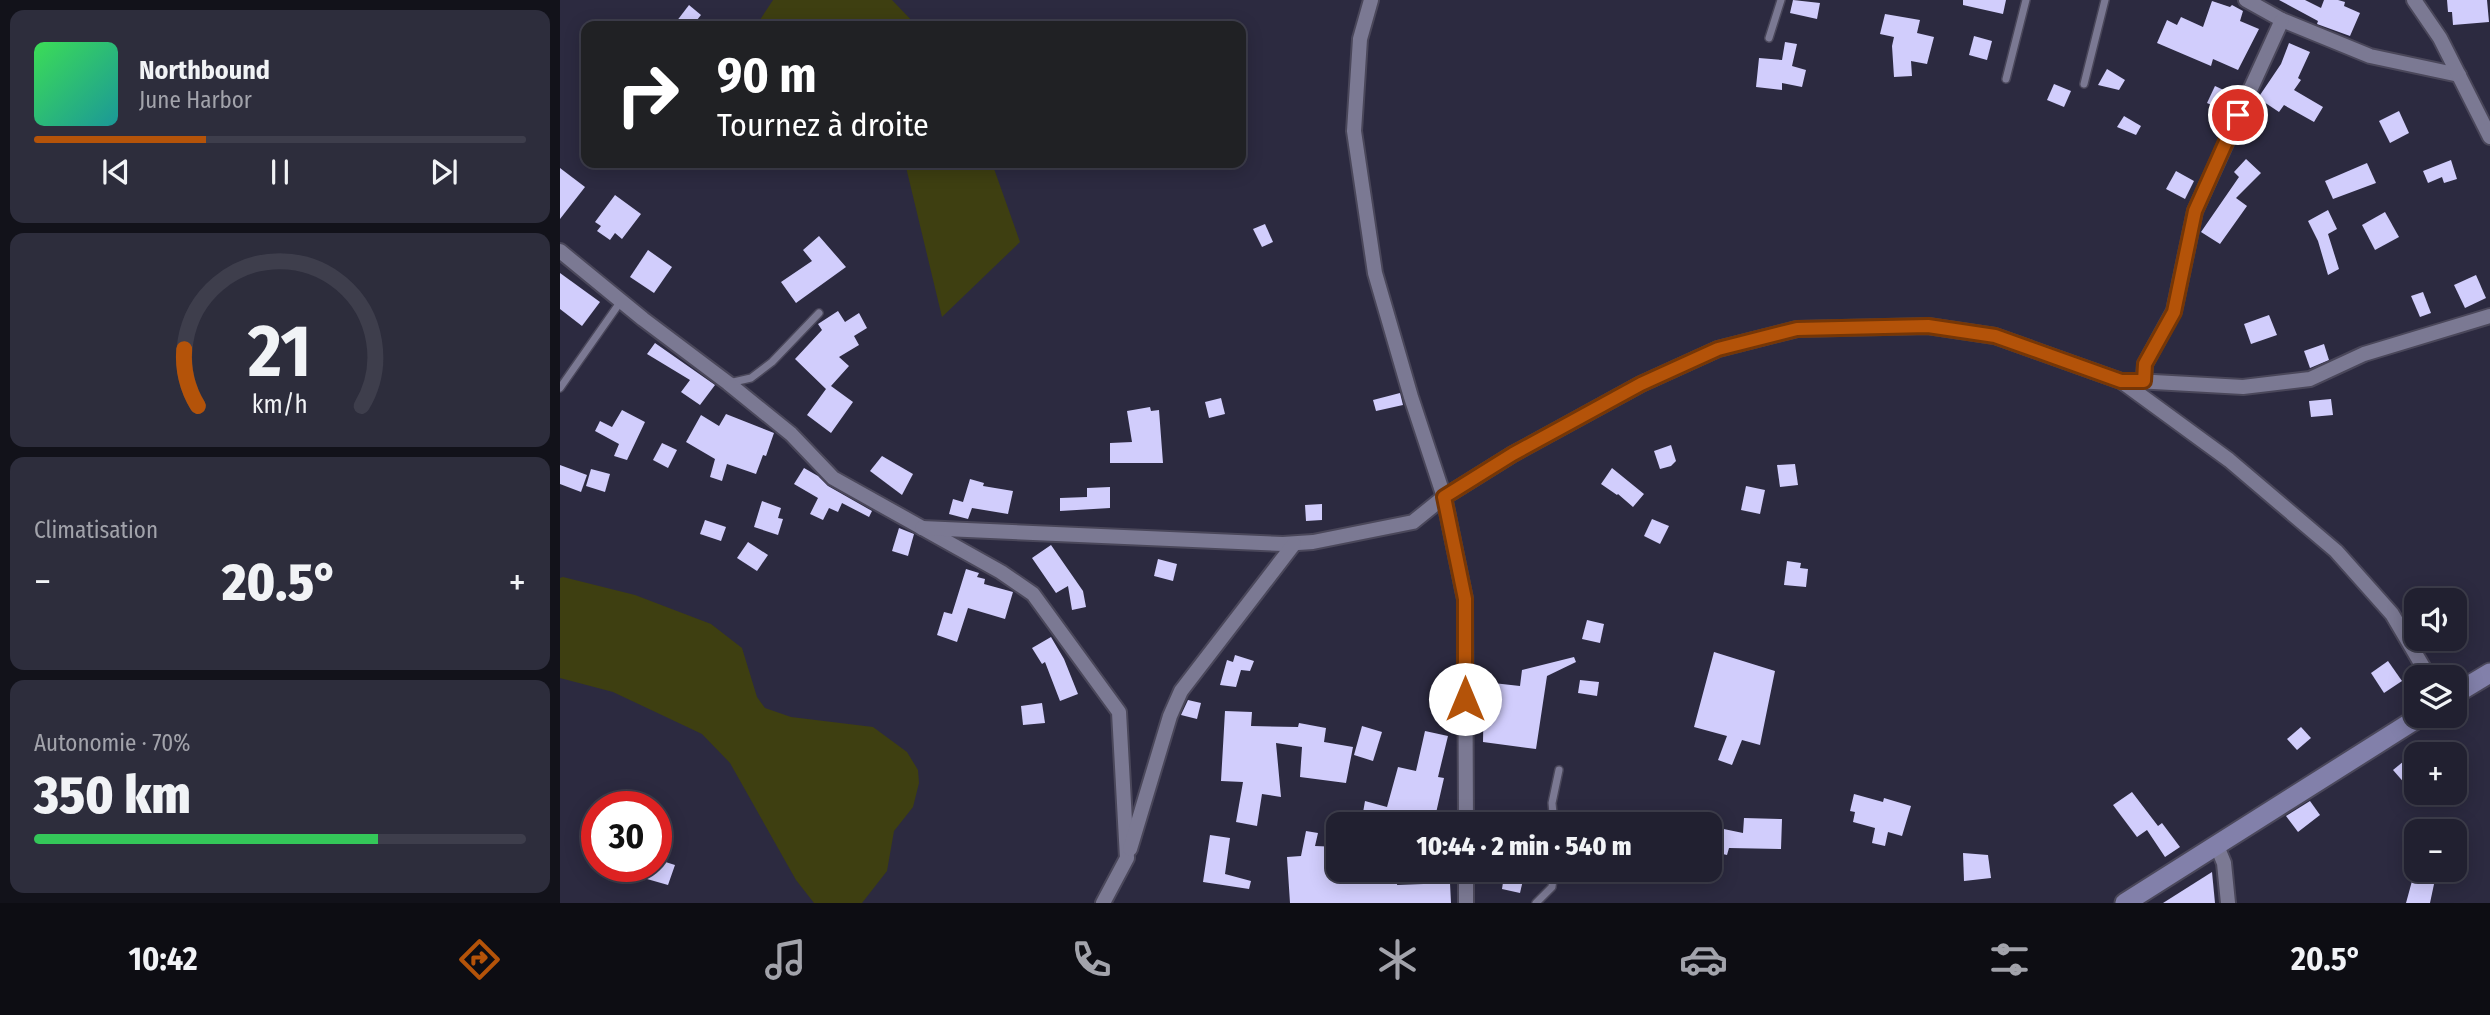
<!DOCTYPE html>
<html lang="fr">
<meta charset="utf-8">
<style>
:root{--surface:#212030;--page:#2d2d3c;--text:#f1f3f6;--muted:#a2a3ab;--line:#3e3e4c;--accent:#b45309}
body{margin:0;font-family:"Fira Sans Condensed",sans-serif;background:var(--page);color:var(--text);height:100vh;display:flex;flex-direction:column;font-size:26px;white-space:nowrap}
*{box-sizing:border-box;margin:0}
p{font-size:23px;color:var(--muted)}
.icon{flex:none;width:38px;height:38px;fill:none;stroke:currentColor;stroke-width:2;stroke-linecap:round;stroke-linejoin:round}
.map{position:relative;flex:1;overflow:hidden}
.sheet{display:flex;flex-direction:column;gap:10px;padding:10px;background:#12121a;width:560px}
.sheet>*{flex:none}
.top-card{position:absolute;left:21px;top:21px;width:665px;height:147px;border-radius:14px;box-shadow:0 4px 18px #0003,0 0 0 2px var(--line);background:#202124;color:#fff;overflow:hidden}
.tools{position:absolute;left:1844px;top:588px;display:grid;gap:14px}
.tools a{display:grid;place-items:center;width:63px;height:63px;border-radius:14px;background:var(--surface);box-shadow:0 4px 18px #0003,0 0 0 2px var(--line);font-size:35px}
.speed{position:absolute;left:21px;top:791px;display:flex;gap:14px;font-size:35px;font-weight:700;text-align:center}
.speed>*{display:grid;place-content:center;width:91px;height:91px;border-radius:50%;background:var(--surface);box-shadow:0 4px 18px #0003,0 0 0 2px var(--line);line-height:1}
.speed .limit{border:10px solid #d22;background:#fff;color:#111}
.pin{position:absolute;display:grid;place-items:center;width:60px;height:60px;color:#fff;margin:-30px;border:4px solid #fff;border-radius:50%;box-shadow:0 2px 7px #0007}
.me{position:absolute;width:77px;margin:-38px;rotate:0deg;stroke-linejoin:round;filter:drop-shadow(0 0 5px #0008)}
.turn{display:flex;align-items:center;gap:24px;height:147px;padding:0 21px;font-size:32px}
.turn .icon{width:91px;height:91px;stroke-width:2.5}
.turn b{display:block;font-size:49px;line-height:60px}
.big{font-size:52px;font-weight:800;line-height:1.1}
.sheet .card{flex:1;display:flex;flex-direction:column;justify-content:center;gap:10px;min-width:0;padding:0 24px;border-radius:14px;background:var(--page)}
.sheet .dial{align-items:center;gap:0}
.dial svg{height:182px;overflow:visible;fill:none;stroke:var(--line);stroke-width:7;stroke-linecap:round;text-anchor:middle}
.dial text{fill:var(--text);stroke:none}
.song{display:flex;align-items:center;gap:21px}
.cover{width:84px;height:84px;border-radius:10px;background:linear-gradient(135deg,hsl(130 70% 55%),hsl(180 70% 35%))}
.played{height:7px;border-radius:4px;background:linear-gradient(90deg,var(--accent) 35%,var(--line) 35%)}
.keys{display:flex;justify-content:space-around;direction:ltr}
.heat{display:flex;justify-content:space-between;align-items:center;font-size:38px;direction:ltr}
.charge{height:10px;border-radius:5px;background:linear-gradient(90deg,#34c759 70%,var(--line) 0)}
.trip{position:absolute;left:766px;top:812px;width:396px;height:70px;border-radius:14px;background:var(--surface);box-shadow:0 4px 18px #0003,0 0 0 2px var(--line);font-weight:800;line-height:70px;text-align:center}
.dock{display:flex;height:112px;justify-content:space-around;align-items:center;background:#0d0d13;color:var(--muted)}
.dock .icon{width:49px;height:49px}
.dock .selected{color:var(--accent)}
.dock b{font-size:32px;color:var(--text)}
main{display:flex;flex:1;min-height:0}
.map>svg:first-child{display:block}
.green{fill:#3e3f11}
.building{fill:#d1cdfc}
.lines{fill:none;stroke-linecap:round;stroke-linejoin:round}
.service-casing{stroke:#4a475a;stroke-width:10}
.minor-casing{stroke:#4a475a;stroke-width:18}
.secondary-casing{stroke:#4a475a;stroke-width:23}
.service{stroke:#7b7993;stroke-width:7}
.minor{stroke:#7b7993;stroke-width:14}
.secondary{stroke:#8280aa;stroke-width:19}
.route-casing{stroke:#753606;stroke-width:18}
.route{stroke:#b45309;stroke-width:12}
</style>
<main>
<section class="sheet">
<div class="card">
<div class="song"><i class="cover"></i><div><b>Northbound</b><p>June Harbor</p></div></div>
<div class="played"></div>
<div class="keys"><svg class="icon" aria-label="previous" viewBox="0 0 24 24"><path d="M18 5L8 12l10 7zM5 5v14"/></svg><svg class="icon" aria-label="pause" viewBox="0 0 24 24"><path d="M8 5v14M16 5v14"/></svg><svg class="icon" aria-label="next" viewBox="0 0 24 24"><path d="M6 5l10 7-10 7zM19 5v14"/></svg></div>
</div>
<div class="card dial"><svg viewBox="0 0 100 80">
<path d="M14 69A42 42 0 1 1 86 69"/>
<path d="M14 69A42 42 0 0 1 8 44" stroke="#b45309"/>
<text x="50" y="56" font-size="32" font-weight="700">21</text>
<text x="50" y="72" font-size="11">km/h</text>
</svg></div>
<div class="card"><p>Climatisation</p>
<div class="heat"><a>−</a><b class="big">20.5°</b><a>+</a></div>
</div>
<div class="card"><p>Autonomie · 70%</p><b class="big">350 km</b><div class="charge"></div></div>
</section>
<div class="map">
<svg width="1930" height="903" viewBox="0 0 1930 903">
<rect width="100%" height="100%" fill="#2c2a40"/>
<g class="green">
<polygon points="213,0 332,0 357,26 196,26"/>
<polygon points="345,163 432,163 460,242 382,317"/>
<polygon points="3,577 75,595 151,624 182,648 197,697 205,708 231,717 313,727 347,752 358,770 359,783 353,807 334,831 327,871 302,903 254,903 236,880 170,763 142,734 53,692 0,678 0,578"/>
</g>
<g class="building">
<polygon points="1233,0 1260,3 1257,19 1230,13"/>
<polygon points="1403,0 1446,0 1443,14 1403,5"/>
<polygon points="1719,0 1745,0 1761,8 1764,0 1778,0 1785,2 1784,6 1800,13 1790,36 1757,24 1758,21"/>
<polygon points="1887,0 1927,0 1929,22 1893,25 1892,12 1888,12"/>
<polygon points="1652,1 1670,7 1672,5 1683,11 1680,21 1699,29 1678,70 1653,59 1651,66 1597,43 1607,20 1617,25 1621,17 1643,27"/>
<polygon points="129,5 141,15 132,26 113,26"/>
<polygon points="1325,14 1360,20 1357,33 1374,37 1367,64 1351,61 1352,76 1334,77 1332,46 1334,37 1320,34"/>
<polygon points="1414,36 1432,41 1427,60 1409,55"/>
<polygon points="1225,42 1237,44 1232,66 1246,70 1242,87 1222,83 1222,90 1196,87 1199,58 1222,60"/>
<polygon points="1729,43 1750,52 1738,78 1741,80 1734,90 1763,107 1754,122 1724,105 1719,112 1698,98 1721,64"/>
<polygon points="1547,69 1565,80 1559,90 1538,85"/>
<polygon points="1494,84 1511,91 1504,107 1487,100"/>
<polygon points="1655,86 1668,92 1660,109 1647,103"/>
<polygon points="1839,111 1849,133 1830,143 1819,121"/>
<polygon points="1564,116 1581,126 1576,135 1557,127"/>
<polygon points="1686,159 1701,173 1676,198 1687,206 1660,244 1641,232 1679,177 1674,172"/>
<polygon points="1891,160 1897,179 1884,183 1882,177 1868,183 1863,171"/>
<polygon points="1807,163 1816,183 1773,199 1765,181"/>
<polygon points="0,168 25,187 0,219"/>
<polygon points="1616,171 1634,181 1625,199 1606,189"/>
<polygon points="55,195 81,214 62,239 55,233 50,240 37,231 41,226 35,222"/>
<polygon points="1768,210 1777,229 1768,234 1779,269 1768,275 1758,241 1748,221"/>
<polygon points="1825,212 1839,237 1815,250 1802,225"/>
<polygon points="705,224 713,242 702,247 693,229"/>
<polygon points="259,236 286,267 236,303 221,282 252,261 243,250"/>
<polygon points="88,250 112,267 94,293 70,277"/>
<polygon points="0,273 40,302 22,326 0,309"/>
<polygon points="1916,275 1926,298 1905,308 1894,285"/>
<polygon points="1863,292 1871,313 1860,317 1851,296"/>
<polygon points="278,311 285,322 299,313 307,328 294,336 299,345 279,357 289,366 271,386 293,402 271,433 247,415 266,389 235,359 262,330 258,324"/>
<polygon points="1709,315 1717,335 1691,344 1684,324"/>
<polygon points="95,343 155,385 140,405 121,392 130,380 87,354"/>
<polygon points="1764,344 1769,360 1750,368 1744,351"/>
<polygon points="840,393 843,405 816,411 813,400"/>
<polygon points="661,398 665,414 649,418 645,402"/>
<polygon points="1771,399 1773,415 1751,417 1749,401"/>
<polygon points="590,407 591,411 599,410 603,463 550,463 550,443 572,442 567,411"/>
<polygon points="62,410 85,422 67,460 54,456 59,444 35,431 40,421 52,427"/>
<polygon points="166,414 214,433 206,456 203,455 196,474 167,464 162,481 150,477 155,459 126,442 141,415 159,426"/>
<polygon points="102,443 117,450 108,468 93,460"/>
<polygon points="1111,445 1116,461 1111,466 1100,469 1094,451"/>
<polygon points="322,456 353,474 342,495 310,471"/>
<polygon points="1235,464 1238,485 1220,487 1217,465"/>
<polygon points="0,465 27,475 21,492 0,484"/>
<polygon points="244,468 258,476 268,486 312,511 309,517 282,503 278,512 269,508 263,520 250,514 258,498 234,484"/>
<polygon points="1052,468 1084,494 1073,507 1058,494 1057,495 1041,484"/>
<polygon points="31,469 50,474 45,492 26,486"/>
<polygon points="410,479 424,483 423,486 453,491 448,514 412,508 408,519 389,514 393,499 403,502"/>
<polygon points="1186,486 1205,490 1200,514 1181,510"/>
<polygon points="550,487 550,508 500,511 500,498 527,497 527,488"/>
<polygon points="202,501 221,508 218,518 223,519 218,535 194,527"/>
<polygon points="762,504 762,520 746,521 745,505"/>
<polygon points="1092,519 1109,526 1100,544 1084,536"/>
<polygon points="145,520 166,527 161,541 140,534"/>
<polygon points="339,528 354,534 348,556 332,551"/>
<polygon points="188,542 208,555 197,571 177,558"/>
<polygon points="491,545 523,591 526,607 512,610 508,586 496,593 472,558"/>
<polygon points="598,559 617,564 613,581 594,576"/>
<polygon points="1227,561 1241,563 1240,568 1248,569 1246,587 1224,585"/>
<polygon points="406,569 419,573 417,577 425,579 424,584 453,592 445,619 408,608 397,642 377,635 384,612 392,614"/>
<polygon points="1027,620 1044,624 1040,643 1022,639"/>
<polygon points="491,637 504,659 518,694 500,701 485,662 482,664 472,648"/>
<polygon points="1154,652 1215,671 1200,745 1182,740 1172,765 1158,760 1167,736 1134,727"/>
<polygon points="675,655 694,661 690,671 681,670 676,687 660,685 667,660 673,662"/>
<polygon points="1014,657 1016,662 987,676 976,749 923,742 924,682 960,686 962,670"/>
<polygon points="1828,661 1842,681 1824,693 1811,673"/>
<polygon points="1020,680 1039,682 1037,696 1018,693"/>
<polygon points="628,700 641,703 637,719 621,715"/>
<polygon points="482,703 485,723 463,725 461,706"/>
<polygon points="665,711 692,712 691,726 738,727 739,723 766,728 764,742 793,747 786,783 740,777 742,747 716,743 721,797 702,794 697,826 676,822 683,782 661,781"/>
<polygon points="802,726 822,732 813,761 794,755"/>
<polygon points="1741,727 1751,738 1737,750 1727,739"/>
<polygon points="865,731 888,736 878,777 884,778 876,813 896,818 896,824 801,824 805,801 827,807 838,767 856,771"/>
<polygon points="1844,761 1857,776 1847,786 1833,770"/>
<polygon points="1572,792 1598,826 1602,823 1620,847 1605,857 1587,830 1577,837 1553,805"/>
<polygon points="1294,794 1323,802 1324,798 1351,806 1342,836 1328,832 1325,846 1312,843 1315,828 1293,822 1295,812 1290,811"/>
<polygon points="1750,801 1760,815 1738,832 1726,816"/>
<polygon points="1184,818 1222,819 1221,849 1169,848 1167,855 1150,851 1154,827 1183,833"/>
<polygon points="746,831 758,833 755,846 779,847 779,870 840,870 837,885 890,883 891,903 730,903 727,857 741,856"/>
<polygon points="650,835 670,838 665,874 691,881 689,889 643,882"/>
<polygon points="1403,853 1428,855 1431,878 1404,881"/>
<polygon points="96,859 115,865 108,885 80,877 83,866 96,866"/>
<polygon points="1855,870 1877,870 1870,903 1846,903"/>
<polygon points="1652,872 1655,903 1603,903"/>
<polygon points="944,876 963,880 960,893 942,889"/>
</g>
<g class="lines">
<defs>
<g id="service">
<polyline points="1209,38 1221,0"/>
<polyline points="1446,79 1466,0"/>
<polyline points="1524,84 1545,0"/>
<polyline points="169,383 191,378 212,362 259,313"/>
<polyline points="0,388 61,301"/>
<polyline points="994,824 992,803 999,770"/>
<polyline points="976,903 992,887 994,870"/>
</g>
<g id="minor">
<polyline points="811,0 800,39 794,131 815,273 851,397 884,497 905,599 906,824"/>
<polyline points="1686,0 1722,20 1810,56 1899,75"/>
<polyline points="1854,0 1880,38 1930,137"/>
<polyline points="0,251 83,319 168,383 231,434 273,478 441,572 473,594 559,712 567,858 543,903"/>
<polyline points="1576,381 1683,387 1750,379 1804,354 1930,316"/>
<polyline points="1584,381 1585,364 1614,311 1635,211 1722,20"/>
<polyline points="362,528 723,544 753,542 853,522 884,497 953,454 1081,384 1158,349 1237,329 1368,326 1435,336 1561,381 1669,460 1776,551 1832,614 1869,677"/>
<polyline points="1657,846 1664,863 1668,903"/>
<polyline points="570,849 610,716 621,691 734,544"/>
<polyline points="906,870 906,903"/>
</g>
<g id="secondary">
<polyline points="1895,694 1930,673"/>
<polyline points="1565,903 1861,716"/>
</g>
</defs>
<use href="#service" class="service-casing"/>
<use href="#minor" class="minor-casing"/>
<use href="#secondary" class="secondary-casing"/>
<use href="#service" class="service"/>
<use href="#minor" class="minor"/>
<use href="#secondary" class="secondary"/>
</g>
<g class="lines">
<defs>
<polyline id="route" points="905,699 905,599 884,497 953,454 1081,384 1158,349 1237,329 1368,326 1435,336 1561,381 1584,381 1585,364 1614,312 1635,211 1678,115"/>
</defs>
<use href="#route" class="route-casing"/>
<use href="#route" class="route"/>
</g>
</svg>
<div class="tools">
<a><svg class="icon" aria-label="sound" viewBox="0 0 24 24"><path d="M4 9h4l5-4v14l-5-4H4zM17 9q2 3 0 6"/></svg></a>
<a><svg class="icon" aria-label="layers" viewBox="0 0 24 24"><path d="M12 4l9 5-9 5-9-5zM3 14l9 5 9-5"/></svg></a>
<a>+</a>
<a>−</a>
</div>
<div class="speed"><div class="limit">30</div></div>
<div class="pin" style="left:1678px;top:115px;background:#d93025"><svg class="icon" aria-label="arrive" viewBox="0 0 24 24"><path d="M6 21V4h12l-3 4 3 4H6"/></svg></div>
<svg class="me" style="left:905px;top:699px" viewBox="-20 -20 40 40"><circle r="19" fill="#fff"/><path d="M0-13L10 11 0 6-10 11z" fill="#b45309"/></svg>
<div class="trip">10:44 · 2 min · 540 m</div>
<div class="top-card">
<div class="turn"><svg class="icon" aria-label="right" viewBox="0 0 24 24"><path d="M7 20v-9h11M14 6l5 5-5 5"/></svg><div><b>90 m</b>Tournez à droite</div></div>
</div>
</div>
</main>
<nav class="dock">
<b>10:42</b>
<svg class="icon selected" aria-label="directions" viewBox="0 0 24 24"><path d="M12 3l9 9-9 9-9-9zM9 14v-3h6M13 9l2 2-2 2"/></svg>
<svg class="icon" aria-label="music" viewBox="0 0 24 24"><path d="M9 18V5l10-2v13"/><circle cx="6" cy="18" r="3"/><circle cx="16" cy="16" r="3"/></svg>
<svg class="icon" aria-label="phone" viewBox="0 0 24 24"><path d="M5 4h4l2 5-3 2q2 4 5 5l2-3 5 2v4C11 20 4 13 5 4z"/></svg>
<svg class="icon" aria-label="climate" viewBox="0 0 24 24"><path d="M12 3v18M4 7l16 10M4 17L20 7"/></svg>
<svg class="icon" aria-label="car" viewBox="0 0 24 24"><path d="M5 17H2v-5l4-1 3-4h7l3 4 3 1v5h-3M9 17h6M6 11h13"/><circle cx="7" cy="17" r="2"/><circle cx="17" cy="17" r="2"/></svg>
<svg class="icon" aria-label="filters" viewBox="0 0 24 24"><path d="M4 7h16M4 17h16"/><circle cx="9" cy="7" r="2"/><circle cx="15" cy="17" r="2"/></svg>
<b>20.5°</b>
</nav>
